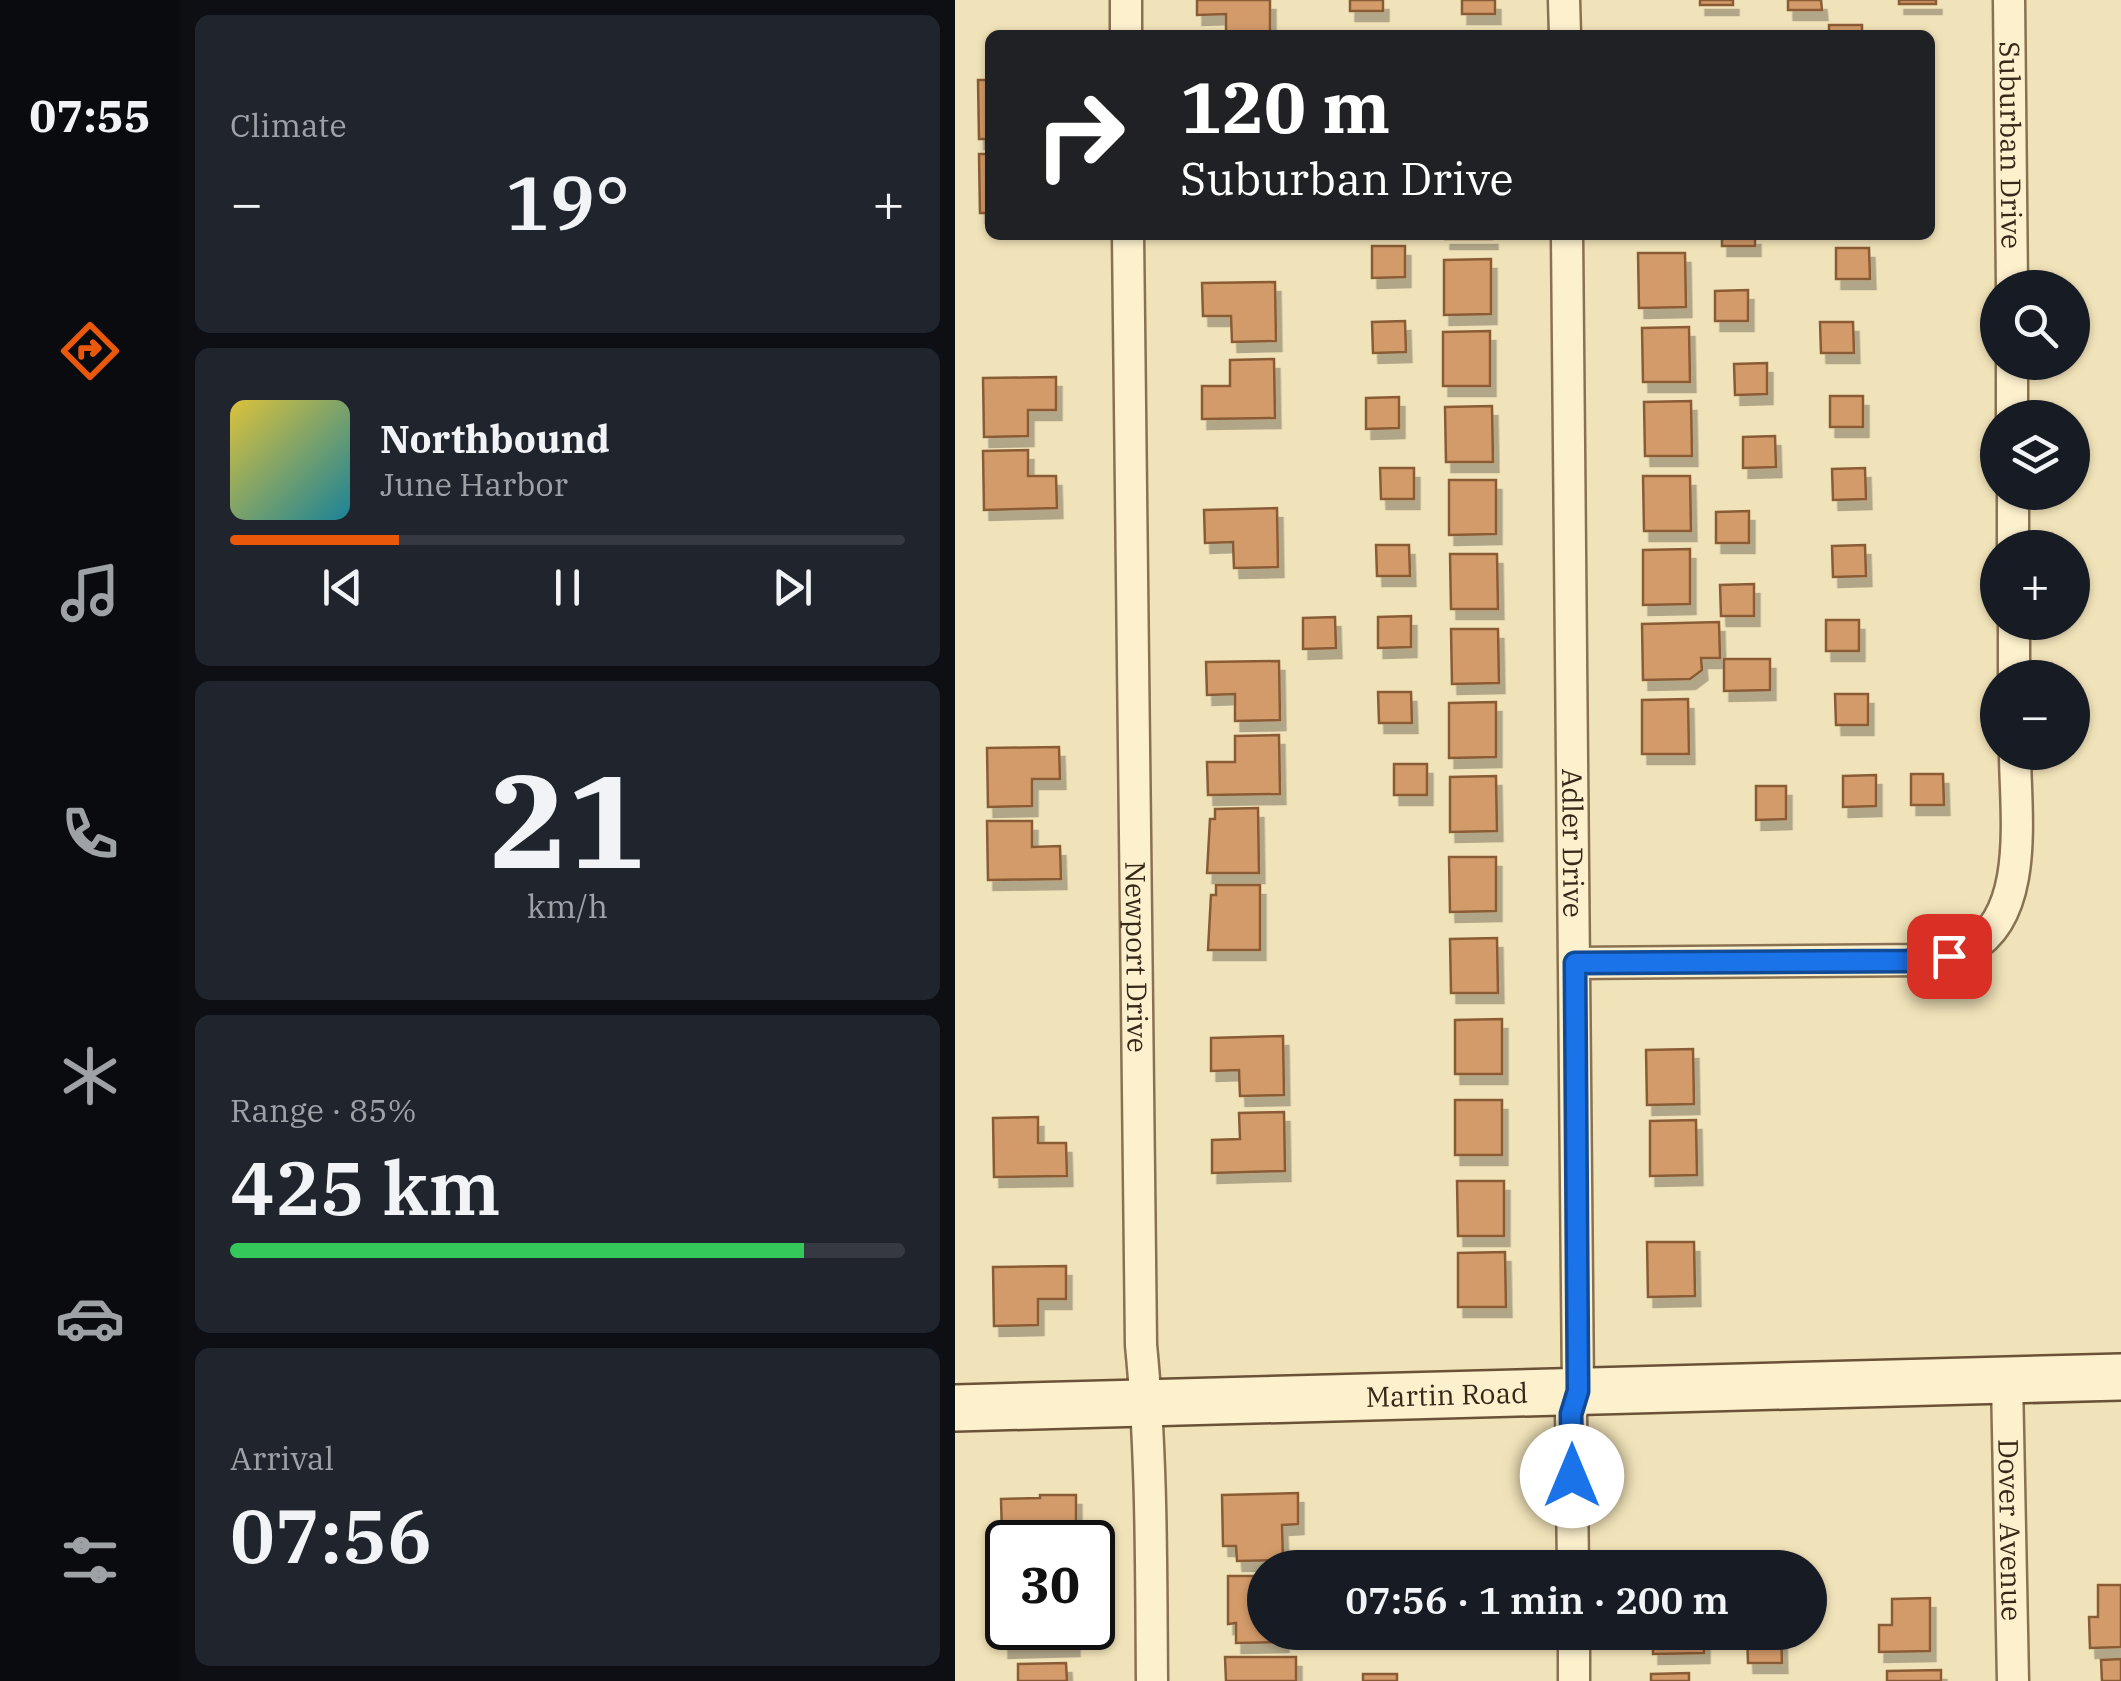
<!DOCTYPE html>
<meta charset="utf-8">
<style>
:root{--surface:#171b24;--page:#20242c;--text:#f1f3f6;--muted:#9ea1a6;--line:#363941;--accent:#ea580c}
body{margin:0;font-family:"IBM Plex Serif",serif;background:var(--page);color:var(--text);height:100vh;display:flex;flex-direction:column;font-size:38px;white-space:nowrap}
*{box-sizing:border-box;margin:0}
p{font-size:32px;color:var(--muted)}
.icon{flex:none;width:55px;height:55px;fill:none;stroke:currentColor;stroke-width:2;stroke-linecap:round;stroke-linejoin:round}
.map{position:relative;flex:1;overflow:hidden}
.drawer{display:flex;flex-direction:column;gap:15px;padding:15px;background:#0d0f14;width:775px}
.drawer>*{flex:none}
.top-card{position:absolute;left:30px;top:30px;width:950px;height:210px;border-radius:15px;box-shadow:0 2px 8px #0004;background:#202124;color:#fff;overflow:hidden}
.controls{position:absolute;left:1025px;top:270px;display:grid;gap:20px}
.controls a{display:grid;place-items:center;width:110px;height:110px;border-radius:50%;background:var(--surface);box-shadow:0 2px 8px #0004;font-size:50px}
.speed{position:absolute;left:30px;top:1520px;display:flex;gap:20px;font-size:50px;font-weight:700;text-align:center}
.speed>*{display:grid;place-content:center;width:130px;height:130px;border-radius:50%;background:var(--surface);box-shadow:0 2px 8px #0004;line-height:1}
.speed .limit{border:5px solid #111;border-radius:15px;background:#fff;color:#111}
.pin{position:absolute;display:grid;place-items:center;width:85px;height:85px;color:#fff;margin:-42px;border-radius:20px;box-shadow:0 5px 15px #0006}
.me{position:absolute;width:110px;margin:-55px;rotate:0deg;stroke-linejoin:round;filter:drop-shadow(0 0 8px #0008)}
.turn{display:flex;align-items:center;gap:35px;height:210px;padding:0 30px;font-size:45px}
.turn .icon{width:130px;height:130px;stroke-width:2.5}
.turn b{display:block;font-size:70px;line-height:85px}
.big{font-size:75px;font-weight:600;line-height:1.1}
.drawer .tile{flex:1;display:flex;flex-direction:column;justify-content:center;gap:15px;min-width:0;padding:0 35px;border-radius:15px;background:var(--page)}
.drawer .dial{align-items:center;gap:0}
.dial b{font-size:130px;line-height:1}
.song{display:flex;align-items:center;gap:30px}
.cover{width:120px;height:120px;border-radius:15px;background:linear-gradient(135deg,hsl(50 70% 55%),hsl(190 70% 35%))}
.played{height:10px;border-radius:5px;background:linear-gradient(90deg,var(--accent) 25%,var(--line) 25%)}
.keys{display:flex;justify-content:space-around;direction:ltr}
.heat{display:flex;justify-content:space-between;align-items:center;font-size:55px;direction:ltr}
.charge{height:15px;border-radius:8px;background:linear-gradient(90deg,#34c759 85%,var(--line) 0)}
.trip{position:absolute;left:292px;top:1550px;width:580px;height:100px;border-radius:50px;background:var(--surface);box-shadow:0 2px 8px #0004;font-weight:600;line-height:100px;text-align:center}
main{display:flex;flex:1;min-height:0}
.tab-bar{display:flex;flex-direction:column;width:180px;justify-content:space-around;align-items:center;background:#090b0e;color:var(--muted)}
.tab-bar .icon{width:70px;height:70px}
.tab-bar .selected{color:var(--accent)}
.tab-bar b{font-size:45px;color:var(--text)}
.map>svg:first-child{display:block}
.building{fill:#d39b6b;stroke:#8a5b36;stroke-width:2.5;filter:url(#shadow)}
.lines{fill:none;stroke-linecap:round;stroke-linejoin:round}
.street-casing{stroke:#897252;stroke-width:35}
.secondary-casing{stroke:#6a5236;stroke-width:50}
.street{stroke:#fcf0cd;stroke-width:30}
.secondary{stroke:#fcf0cd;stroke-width:45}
.route-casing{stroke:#114b97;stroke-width:25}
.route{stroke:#1a73e8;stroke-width:18}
.labels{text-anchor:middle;stroke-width:10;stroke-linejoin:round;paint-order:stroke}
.street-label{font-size:28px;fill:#362819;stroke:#f8edc9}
</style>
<main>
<nav class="tab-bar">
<b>07:55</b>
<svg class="icon selected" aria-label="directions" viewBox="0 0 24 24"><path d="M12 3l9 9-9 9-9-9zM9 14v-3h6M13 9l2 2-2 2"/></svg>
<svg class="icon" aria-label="music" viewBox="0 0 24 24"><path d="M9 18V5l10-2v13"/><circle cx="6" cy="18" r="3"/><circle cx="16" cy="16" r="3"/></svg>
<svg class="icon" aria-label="phone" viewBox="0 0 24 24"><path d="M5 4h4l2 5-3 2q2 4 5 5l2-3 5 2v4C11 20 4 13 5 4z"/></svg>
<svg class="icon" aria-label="climate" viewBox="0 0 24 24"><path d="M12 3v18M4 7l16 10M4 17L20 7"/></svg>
<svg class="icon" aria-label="car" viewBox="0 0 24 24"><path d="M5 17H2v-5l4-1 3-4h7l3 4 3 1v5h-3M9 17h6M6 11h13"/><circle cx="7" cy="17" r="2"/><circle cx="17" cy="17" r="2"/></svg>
<svg class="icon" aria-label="filters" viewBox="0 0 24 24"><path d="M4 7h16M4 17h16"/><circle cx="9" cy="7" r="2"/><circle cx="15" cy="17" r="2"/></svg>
</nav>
<section class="drawer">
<div class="tile"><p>Climate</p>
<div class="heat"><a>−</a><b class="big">19°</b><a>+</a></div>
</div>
<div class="tile">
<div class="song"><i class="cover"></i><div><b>Northbound</b><p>June Harbor</p></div></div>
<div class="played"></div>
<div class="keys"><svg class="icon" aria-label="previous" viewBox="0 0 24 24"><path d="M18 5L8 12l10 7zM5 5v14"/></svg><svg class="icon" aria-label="pause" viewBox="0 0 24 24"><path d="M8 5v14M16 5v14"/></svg><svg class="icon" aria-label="next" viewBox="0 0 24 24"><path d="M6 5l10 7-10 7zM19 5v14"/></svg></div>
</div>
<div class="tile dial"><b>21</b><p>km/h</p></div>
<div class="tile"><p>Range · 85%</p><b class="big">425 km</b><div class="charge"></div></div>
<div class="tile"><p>Arrival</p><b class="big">07:56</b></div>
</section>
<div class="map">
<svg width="1166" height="1681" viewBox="0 0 1166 1681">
<defs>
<filter id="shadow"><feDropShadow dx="5.5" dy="10" stdDeviation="0" flood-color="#0004"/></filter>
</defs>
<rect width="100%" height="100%" fill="#f1e3b9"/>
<g class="building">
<polygon points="242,0 315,0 315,35 271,35 271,14 242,15"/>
<rect x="395" y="0" width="33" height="11"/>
<rect x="507" y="0" width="33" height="14"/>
<rect x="745" y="0" width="33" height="5"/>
<polygon points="833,0 866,0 867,10 833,10"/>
<rect x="944" y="0" width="37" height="4"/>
<rect x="874" y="25" width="33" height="10"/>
<polygon points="23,80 35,80 35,139 24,139"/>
<polygon points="24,154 35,154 35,213 25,213"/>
<rect x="490" y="235" width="47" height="4"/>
<rect x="767" y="235" width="33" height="11"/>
<polygon points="417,246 450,246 450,277 417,278"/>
<polygon points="881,248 914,248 915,279 881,279"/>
<polygon points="683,253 730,253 731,307 684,308"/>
<polygon points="536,259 536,314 489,315 489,260"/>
<polygon points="320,282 321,341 277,342 276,316 248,316 247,283"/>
<polygon points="793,290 793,321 760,321 760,291"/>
<polygon points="450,321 451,352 418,353 417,322"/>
<polygon points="865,322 898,322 899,353 866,353"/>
<polygon points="734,327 735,382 688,382 687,328"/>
<polygon points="535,331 535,386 488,386 488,332"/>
<polygon points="319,359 320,418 247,419 247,386 275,386 275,360"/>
<polygon points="812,363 812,394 780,395 779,364"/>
<polygon points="101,377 101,410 73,410 73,436 29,437 28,378"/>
<rect x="875" y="396" width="33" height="31"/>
<polygon points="444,397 444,428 411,429 411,398"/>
<polygon points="736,401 737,456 690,456 689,402"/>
<polygon points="537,406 538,462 491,462 490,407"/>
<polygon points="820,436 821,467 788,468 788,437"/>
<polygon points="73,450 73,476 101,476 102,508 29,510 28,451"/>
<polygon points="425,468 459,468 459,499 426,499"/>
<polygon points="910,468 911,499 878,500 877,469"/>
<polygon points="688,476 735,476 736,531 689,531"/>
<polygon points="494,480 541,480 541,534 494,535"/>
<polygon points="322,508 323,567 279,568 278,542 250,543 249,510"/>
<polygon points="794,511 794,543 761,543 761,512"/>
<polygon points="421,545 454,545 455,576 422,576"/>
<polygon points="910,545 911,576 878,577 877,546"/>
<polygon points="735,549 735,604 688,605 688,550"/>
<polygon points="495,554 542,554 543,609 496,609"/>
<polygon points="799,584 799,616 766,616 765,585"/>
<polygon points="456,616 456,647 423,648 423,617"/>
<polygon points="380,617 381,648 348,649 348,618"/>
<rect x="871" y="620" width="33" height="31"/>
<polygon points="764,622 765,658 746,658 747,670 735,679 688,680 687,624"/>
<polygon points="496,629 543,629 544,683 497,684"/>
<polygon points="769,659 815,659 815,690 769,691"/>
<polygon points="324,661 325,720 280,721 280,694 252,695 251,662"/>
<polygon points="423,692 456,692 457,723 424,723"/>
<polygon points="880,694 913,694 913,725 881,725"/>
<polygon points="733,699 734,754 687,754 687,700"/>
<polygon points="541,702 541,757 494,758 494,703"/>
<polygon points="324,735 325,794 253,795 252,762 280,762 280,736"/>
<polygon points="104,747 105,779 77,779 77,806 33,807 32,748"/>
<rect x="439" y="764" width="33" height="31"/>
<polygon points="956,774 988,774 989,805 956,805"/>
<polygon points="921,775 921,806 888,807 888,776"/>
<polygon points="541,776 542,831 495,832 495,777"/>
<polygon points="801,786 831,786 831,819 801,820"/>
<polygon points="303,808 304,873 252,873 255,819 260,819 260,809"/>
<polygon points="32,821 77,821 77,847 105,846 106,879 33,880"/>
<polygon points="494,857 541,857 541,911 495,912"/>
<polygon points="261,885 305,885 305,950 253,950 256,895 261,895"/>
<polygon points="542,938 543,993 496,993 495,939"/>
<polygon points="547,1019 547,1074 500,1074 500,1020"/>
<polygon points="328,1036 329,1095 285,1096 284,1070 256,1071 256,1038"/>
<polygon points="738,1049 739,1104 692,1105 691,1050"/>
<rect x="500" y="1100" width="47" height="55"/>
<polygon points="329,1112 330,1171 257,1173 257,1140 285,1139 284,1113"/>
<polygon points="83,1117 83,1143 111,1143 112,1176 39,1177 38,1118"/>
<polygon points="741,1120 742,1175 695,1176 695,1121"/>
<polygon points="502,1181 549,1181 549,1236 503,1236"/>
<polygon points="692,1242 739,1242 740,1296 693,1297"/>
<polygon points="550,1252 551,1307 503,1307 503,1253"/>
<polygon points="111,1266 111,1299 83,1299 83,1325 39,1326 38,1267"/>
<polygon points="343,1493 343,1524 327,1525 328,1560 282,1561 281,1546 268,1546 267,1495"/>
<polygon points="85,1495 121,1495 121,1542 62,1542 61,1534 47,1534 46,1499 85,1498"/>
<rect x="751" y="1552" width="34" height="16"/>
<polygon points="511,1554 544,1554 545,1568 511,1568"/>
<polygon points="437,1555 438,1568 404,1568 404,1556"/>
<polygon points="273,1576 310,1576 310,1632 328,1632 328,1642 281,1643 281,1623 273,1624"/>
<polygon points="1143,1585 1166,1585 1166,1647 1135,1648 1134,1617 1143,1617"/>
<polygon points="975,1598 975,1651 924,1652 924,1625 937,1625 937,1599"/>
<polygon points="48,1616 52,1616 52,1628 119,1628 119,1646 48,1648"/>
<polygon points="698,1632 749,1632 749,1653 698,1654"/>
<polygon points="826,1632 827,1663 793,1663 792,1633"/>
<polygon points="270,1657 341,1657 341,1681 271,1681"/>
<polygon points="1166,1659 1166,1681 1147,1681 1146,1660"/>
<polygon points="111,1663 112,1681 63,1681 63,1664"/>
<polygon points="986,1670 986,1681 932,1681 932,1671"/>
<polygon points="734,1673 734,1681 696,1681 696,1674"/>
<rect x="408" y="1674" width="34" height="7"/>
</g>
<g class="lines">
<defs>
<g id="street">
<polyline points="171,0 171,35"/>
<polyline points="609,0 610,35"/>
<path id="s1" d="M1054,0L1057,288"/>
<path id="s2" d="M173,235L186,1345C197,1456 196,1569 197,1681"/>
<path id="s3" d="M612,235L623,1391L616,1414L618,1568"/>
<polyline points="1057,362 1057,418"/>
<polyline points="1058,492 1058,548"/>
<polyline points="1059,622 1059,678"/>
<path d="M620,963L970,960C985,958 1001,956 1015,948C1076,914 1060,811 1060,752"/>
<path id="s4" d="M1052,1380L1058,1681"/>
<polyline points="619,1632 619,1681"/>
</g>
<g id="secondary">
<path id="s5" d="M0,1408L1166,1377"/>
</g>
</defs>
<use href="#street" class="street-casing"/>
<use href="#secondary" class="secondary-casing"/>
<use href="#street" class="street"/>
<use href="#secondary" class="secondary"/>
</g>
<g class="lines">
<defs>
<polyline id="route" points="617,1476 616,1414 623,1391 620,963 952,961 994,956"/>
</defs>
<use href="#route" class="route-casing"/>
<use href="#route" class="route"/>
</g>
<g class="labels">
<g class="street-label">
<text dy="10" stroke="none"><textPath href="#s1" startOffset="145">Suburban Drive</textPath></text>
<text dy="10" stroke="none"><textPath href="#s3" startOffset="608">Adler Drive</textPath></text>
<text dy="10" stroke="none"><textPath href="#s2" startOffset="722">Newport Drive</textPath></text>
<text dy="10" stroke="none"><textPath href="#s5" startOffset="492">Martin Road</textPath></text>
<text dy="10" stroke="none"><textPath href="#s4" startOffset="150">Dover Avenue</textPath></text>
</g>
</g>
</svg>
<div class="controls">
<a><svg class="icon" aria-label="search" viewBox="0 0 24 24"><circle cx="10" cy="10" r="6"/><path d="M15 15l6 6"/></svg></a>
<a><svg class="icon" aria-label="layers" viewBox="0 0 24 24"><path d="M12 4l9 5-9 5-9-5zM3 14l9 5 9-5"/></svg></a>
<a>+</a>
<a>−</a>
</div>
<div class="speed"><div class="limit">30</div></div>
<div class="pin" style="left:994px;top:956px;background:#d93025"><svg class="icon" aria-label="arrive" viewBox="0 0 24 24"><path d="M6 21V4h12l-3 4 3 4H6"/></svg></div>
<svg class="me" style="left:617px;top:1476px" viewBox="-20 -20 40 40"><circle r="19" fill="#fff"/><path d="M0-13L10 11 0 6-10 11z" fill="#1a73e8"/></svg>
<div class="trip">07:56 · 1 min · 200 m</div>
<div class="top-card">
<div class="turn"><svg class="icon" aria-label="right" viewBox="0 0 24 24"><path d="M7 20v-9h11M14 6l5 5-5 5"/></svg><div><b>120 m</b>Suburban Drive</div></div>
</div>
</div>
</main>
